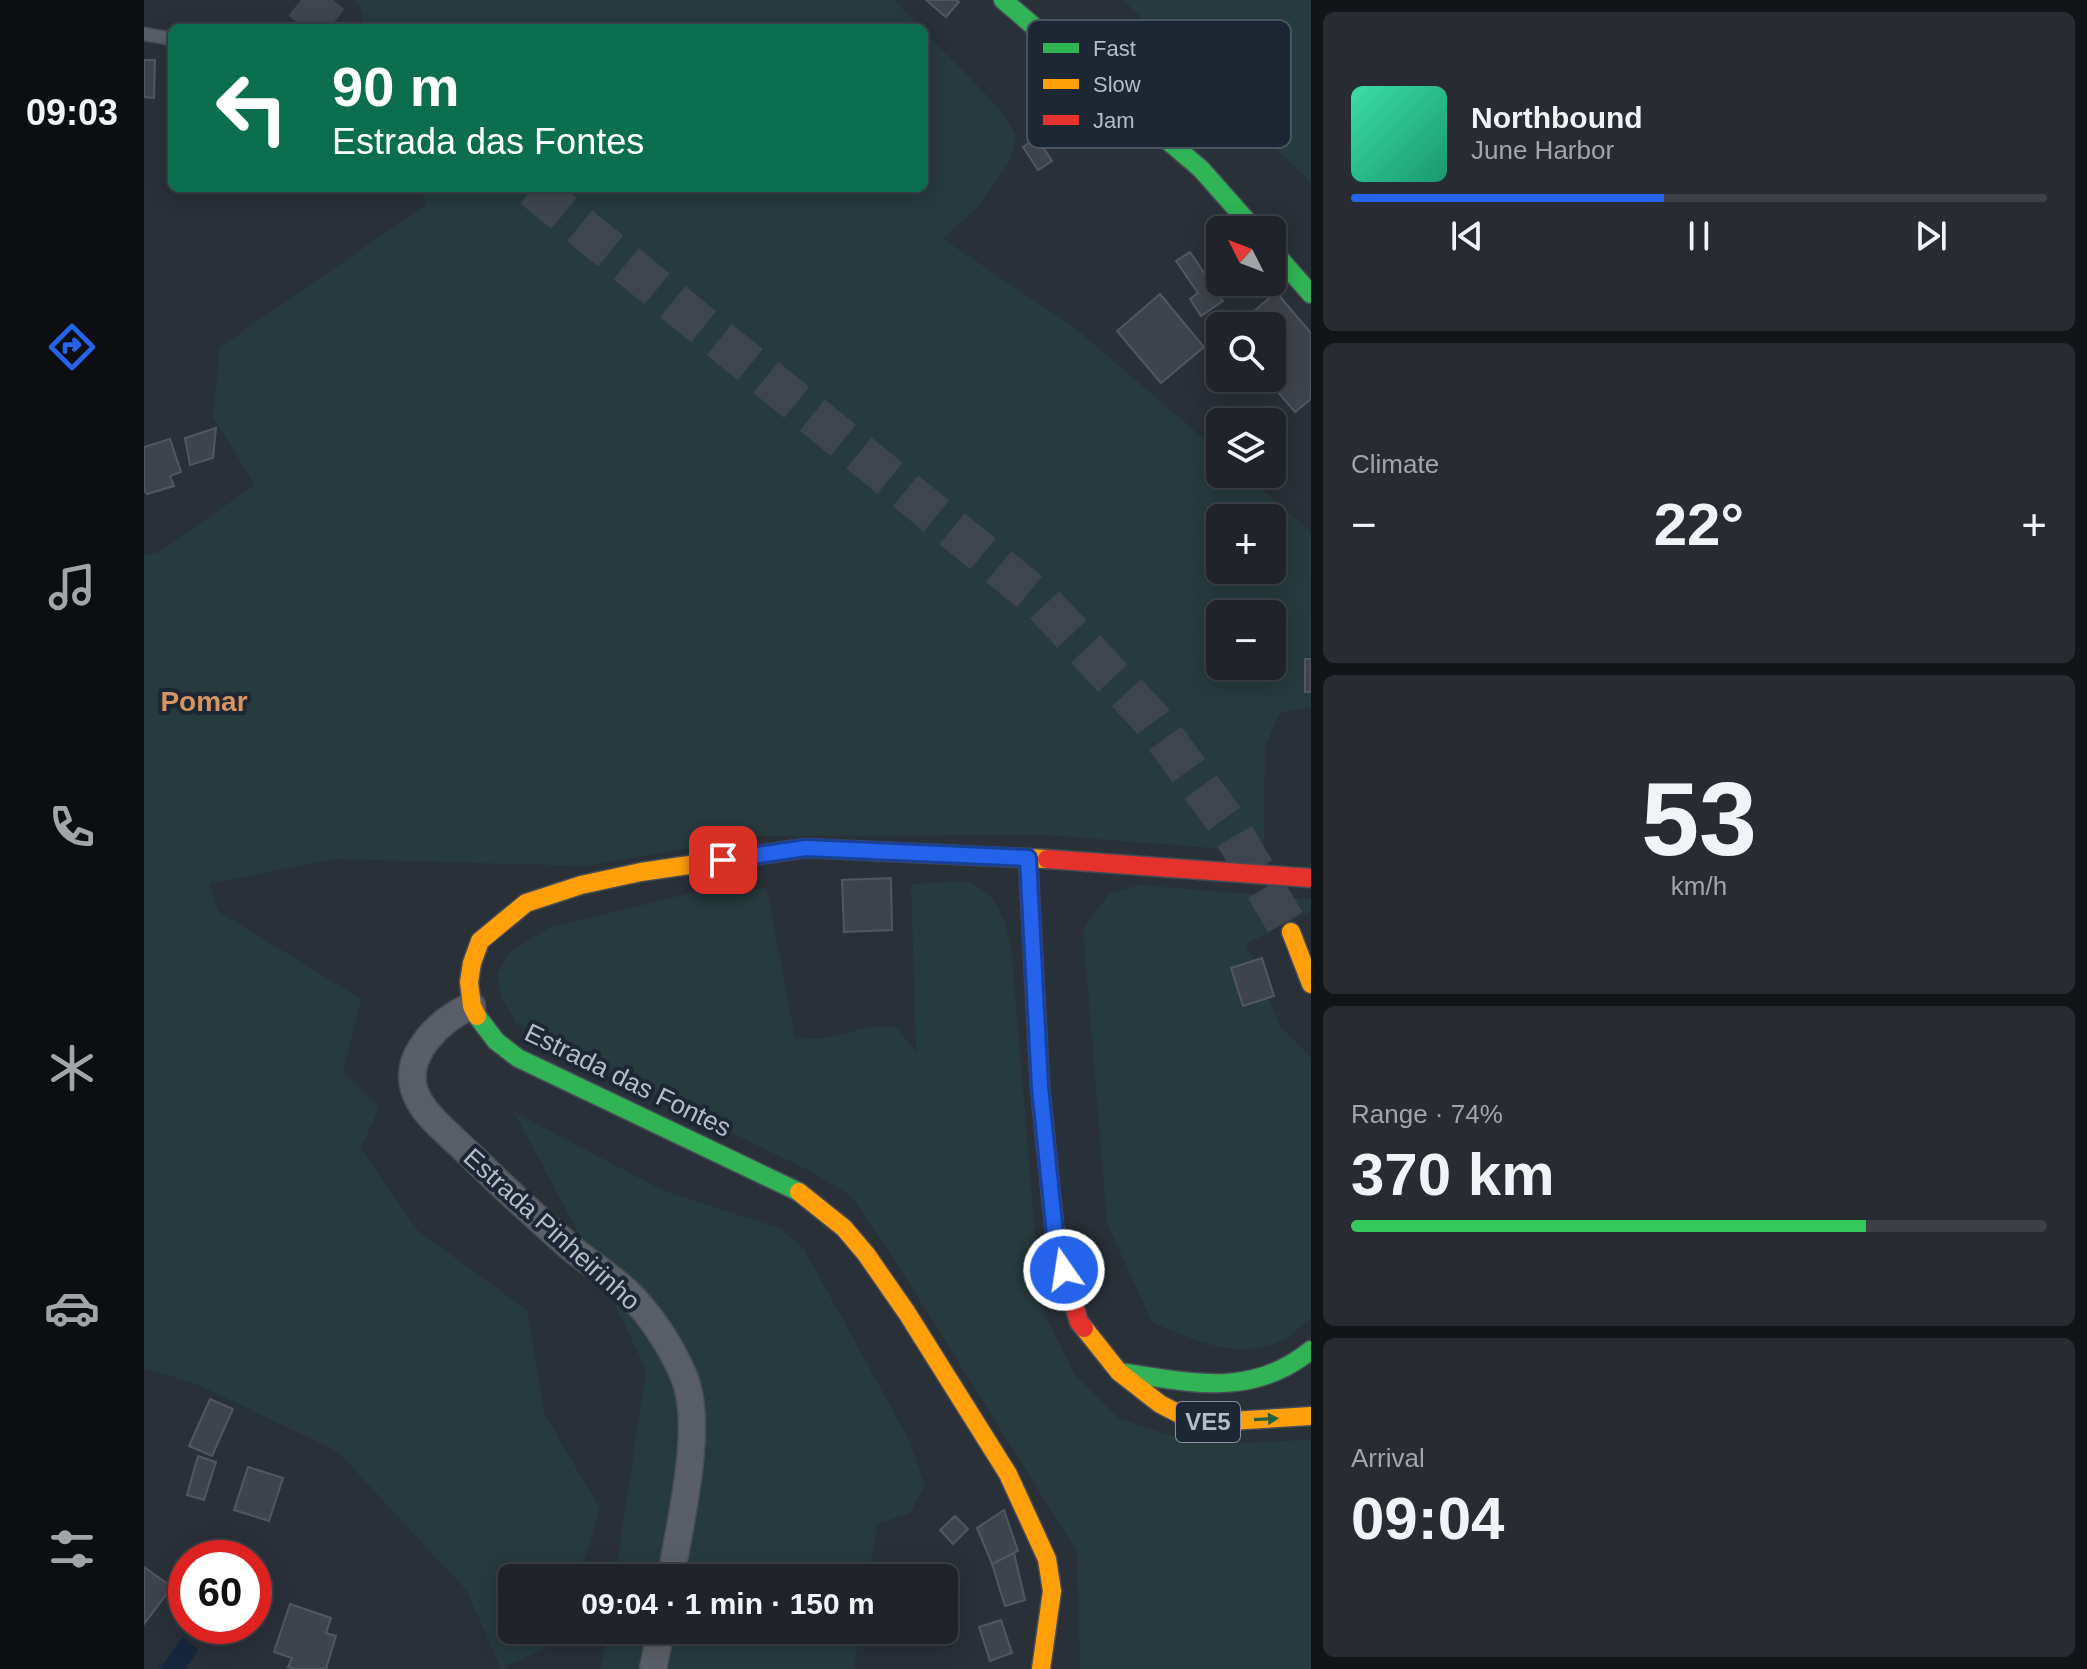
<!DOCTYPE html>
<meta charset="utf-8">
<style>
:root{--surface:#20242a;--page:#282c32;--text:#f1f3f6;--muted:#a2a4a8;--line:#3d4147;--accent:#2563eb}
body{margin:0;font-family:Helvetica,sans-serif;background:var(--page);color:var(--text);height:100vh;display:flex;flex-direction:column;font-size:30px;white-space:nowrap}
*{box-sizing:border-box;margin:0}
p{font-size:26px;color:var(--muted)}
.icon{flex:none;width:44px;height:44px;fill:none;stroke:currentColor;stroke-width:2;stroke-linecap:round;stroke-linejoin:round}
.map{position:relative;flex:1;overflow:hidden}
.details{display:flex;flex-direction:column;gap:12px;padding:12px;background:#121417;width:776px}
.details>*{flex:none}
.guide{position:absolute;left:24px;top:24px;width:760px;height:168px;border-radius:12px;box-shadow:0 4px 20px #0003,0 0 0 2px var(--line);background:#0b6e4f;color:#fff;overflow:hidden}
.needle{width:52px;rotate:312deg}
.fabs{position:absolute;left:1062px;top:216px;display:grid;gap:16px}
.fabs a{display:grid;place-items:center;width:80px;height:80px;border-radius:12px;background:var(--surface);box-shadow:0 4px 20px #0003,0 0 0 2px var(--line);font-size:40px}
.speed{position:absolute;left:24px;top:1540px;display:flex;gap:16px;font-size:40px;font-weight:700;text-align:center}
.speed>*{display:grid;place-content:center;width:104px;height:104px;border-radius:50%;background:var(--surface);box-shadow:0 4px 20px #0003,0 0 0 2px var(--line);line-height:1}
.speed .limit{border:12px solid #d22;background:#fff;color:#111}
.pin{position:absolute;display:grid;place-items:center;width:68px;height:68px;color:#fff;margin:-34px;border-radius:16px;box-shadow:0 4px 12px #0006}
.me{position:absolute;width:88px;margin:-44px;rotate:347deg;stroke-linejoin:round;filter:drop-shadow(0 0 6px #0008)}
.turn{display:flex;align-items:center;gap:28px;height:168px;padding:0 32px;font-size:36px}
.turn .icon{width:104px;height:104px;stroke-width:2.5}
.turn b{display:block;font-size:56px;line-height:68px}
.big{font-size:60px;font-weight:800;line-height:1.1}
.details .widget{flex:1;display:flex;flex-direction:column;justify-content:center;gap:12px;min-width:0;padding:0 28px;border-radius:12px;background:var(--page)}
.details .dial{align-items:center;gap:0}
.dial b{font-size:104px;line-height:1}
.song{display:flex;align-items:center;gap:24px}
.cover{width:96px;height:96px;border-radius:12px;background:linear-gradient(135deg,hsl(160 70% 55%),hsl(160 70% 35%))}
.played{height:8px;border-radius:4px;background:linear-gradient(90deg,var(--accent) 45%,var(--line) 45%)}
.keys{display:flex;justify-content:space-around;direction:ltr}
.heat{display:flex;justify-content:space-between;align-items:center;font-size:44px;direction:ltr}
.charge{height:12px;border-radius:6px;background:linear-gradient(90deg,#34c759 74%,var(--line) 0)}
.trip{position:absolute;left:354px;top:1564px;width:460px;height:80px;border-radius:12px;background:var(--surface);box-shadow:0 4px 20px #0003,0 0 0 2px var(--line);font-weight:800;line-height:80px;text-align:center}
main{display:flex;flex:1;min-height:0}
.tabs{display:flex;flex-direction:column;width:144px;justify-content:space-around;align-items:center;background:#0d0e11;color:var(--muted)}
.tabs .icon{width:56px;height:56px}
.tabs .current{color:var(--accent)}
.tabs b{font-size:36px;color:var(--text)}
.map>svg:first-child{display:block}
.green{fill:#273a3e;fill-rule:evenodd}
.water{fill:#19273c}
.building{fill:#3f444c;stroke:#52575f;stroke-width:2}
.lines{fill:none;stroke-linecap:round;stroke-linejoin:round}
.primary-tunnel{stroke:#3f454e;stroke-width:40;stroke-dasharray:40 20;stroke-linecap:butt}
.lane-casing{stroke:#484c55;stroke-width:15}
.street-casing{stroke:#484c55;stroke-width:29}
.fast-casing{stroke:#484c55;stroke-width:21}
.slow-casing{stroke:#484c55;stroke-width:21}
.jam-casing{stroke:#484c55;stroke-width:21}
.lane{stroke:#5a5e66;stroke-width:12}
.street{stroke:#5a5e66;stroke-width:26}
.fast{stroke:#30b455;stroke-width:18}
.slow{stroke:#ff9f0a;stroke-width:18}
.jam{stroke:#e5322d;stroke-width:18}
.oneway{fill:#255f41}
.route-casing{stroke:#184099;stroke-width:20}
.route{stroke:#2563eb;stroke-width:14}
.labels{text-anchor:middle;stroke-width:8;stroke-linejoin:round;paint-order:stroke}
.shield{fill:#1d2633;stroke:#878f9c;stroke-width:2}
.shield-label{font-size:24px;font-weight:bold;fill:#b4bcc9}
.street-label{font-size:26px;fill:#b4bcc9;stroke:#1d2633}
.neighbourhood-label{font-size:28px;font-weight:bold;fill:#d59563;stroke:#1d2633}
.key{fill:#1d2633;stroke:#4a5360;stroke-width:2}
.key-label{font-size:22px;fill:#b4bcc9}
</style>
<main>
<nav class="tabs">
<b>09:03</b>
<svg class="icon current" aria-label="directions" viewBox="0 0 24 24"><path d="M12 3l9 9-9 9-9-9zM9 14v-3h6M13 9l2 2-2 2"/></svg>
<svg class="icon" aria-label="music" viewBox="0 0 24 24"><path d="M9 18V5l10-2v13"/><circle cx="6" cy="18" r="3"/><circle cx="16" cy="16" r="3"/></svg>
<svg class="icon" aria-label="phone" viewBox="0 0 24 24"><path d="M5 4h4l2 5-3 2q2 4 5 5l2-3 5 2v4C11 20 4 13 5 4z"/></svg>
<svg class="icon" aria-label="climate" viewBox="0 0 24 24"><path d="M12 3v18M4 7l16 10M4 17L20 7"/></svg>
<svg class="icon" aria-label="car" viewBox="0 0 24 24"><path d="M5 17H2v-5l4-1 3-4h7l3 4 3 1v5h-3M9 17h6M6 11h13"/><circle cx="7" cy="17" r="2"/><circle cx="17" cy="17" r="2"/></svg>
<svg class="icon" aria-label="filters" viewBox="0 0 24 24"><path d="M4 7h16M4 17h16"/><circle cx="9" cy="7" r="2"/><circle cx="15" cy="17" r="2"/></svg>
</nav>
<div class="map">
<svg width="1167" height="1669" viewBox="0 0 1167 1669">
<rect width="100%" height="100%" fill="#2a3038"/>
<g class="green">
<polygon points="209,0 751,0 777,28 221,28 216,7"/>
<polygon points="979,0 1167,0 1167,183 980,1"/>
<path d="M780,31L856,109L872,136L866,161L834,207L799,239L930,327L1076,453V474H1100L1167,532V708L1136,712L1121,747L1120,852L901,835L617,836L440,866L191,859L65,884L74,911L217,999L199,1072L235,1108L217,1148L274,1231L383,1310L400,1413L456,1509L435,1578H368V1630H419L416,1641L358,1669L322,1590L194,1452L55,1385L0,1368V555L13,553L111,485L69,417L76,347L282,205L276,188H780ZM1076,518H1128V570H1076ZM1076,614H1128V666H1076Z"/>
<path d="M823,881C855,896 858,912 867,945L897,1308L931,1375L974,1418L1031,1437L1090,1443L1167,1440V1669H936L933,1552L750,1259L707,1196L672,1174L422,1052L372,1023L357,997L353,974L366,951L407,927L572,887L623,889L651,1038L676,1039L726,1027H753L772,1053L767,884Z"/>
<path d="M994,885L1167,899V911L1102,944L1137,1028L1167,1058V1318C1159,1325 1151,1333 1142,1338C1098,1364 1051,1340 1008,1322L963,1223L939,929L965,894Z"/>
<polygon points="370,1112 520,1191 636,1228 660,1249 765,1440 781,1485 766,1513 733,1524 725,1578 471,1578 502,1370 455,1271"/>
<polygon points="463,1630 716,1630 710,1669 457,1669"/>
</g>
<polygon class="water" points="39,1637 55,1650 41,1669 15,1669"/>
<g class="building">
<polygon points="782,0 812,0 815,2 802,17"/>
<polygon points="0,60 11,60 10,98 0,97"/>
<polygon points="893,138 908,161 894,170 879,147"/>
<polygon points="1046,252 1079,301 1057,316 1046,299 1054,293 1032,261"/>
<polygon points="1132,292 1167,333 1167,399 1151,412 1122,378 1128,378 1128,326 1093,326"/>
<polygon points="1016,294 1060,347 1017,383 973,331"/>
<polygon points="72,428 69,458 46,465 41,438"/>
<polygon points="26,439 37,472 26,476 30,486 3,494 0,490 0,447"/>
<rect x="1161" y="659" width="6" height="33"/>
<polygon points="747,878 748,930 700,932 698,880"/>
<polygon points="1118,958 1130,996 1099,1006 1087,968"/>
<polygon points="66,1399 89,1409 68,1456 45,1446"/>
<polygon points="54,1456 72,1462 60,1500 43,1495"/>
<polygon points="104,1467 139,1478 125,1521 90,1510"/>
<polygon points="860,1510 874,1551 848,1564 833,1528"/>
<polygon points="811,1516 824,1529 809,1544 796,1530"/>
<polygon points="870,1553 881,1600 861,1606 848,1564"/>
<polygon points="0,1567 28,1587 0,1624"/>
<polygon points="146,1604 187,1618 182,1633 192,1636 182,1669 150,1669 144,1667 148,1658 130,1652"/>
<polygon points="857,1620 868,1653 846,1661 835,1627"/>
</g>
<g class="lines">
<g class="primary-tunnel">
<polyline points="157,0 192,28"/>
<polyline points="389,188 897,601 1007,719 1081,820 1147,932"/>
</g>
<defs>
<polyline id="lane" points="0,34 28,39"/>
<g id="street">
<path d="M328,1006C298,1018 260,1053 270,1089C277,1113 303,1132 320,1149C355,1183 390,1216 427,1248C444,1262 463,1274 480,1289C506,1313 528,1347 541,1379C560,1429 535,1525 527,1578"/>
<polyline points="509,1669 517,1630"/>
</g>
<g id="fast">
<polyline points="859,0 1057,169 1111,230"/>
<polyline points="1128,250 1167,294"/>
<polyline points="333,1016 352,1041 374,1058 655,1192"/>
<path d="M975,1372C1046,1382 1107,1399 1167,1350"/>
</g>
<g id="slow">
<polyline points="1147,932 1167,984"/>
<polyline points="333,1016 328,1006 325,982 328,963 336,941 382,903 437,885 497,872 662,848 903,859"/>
<polyline points="655,1192 700,1228 722,1254 763,1313 864,1474 903,1559 908,1591 897,1669"/>
<polyline points="940,1328 975,1372 1016,1404 1053,1423 1167,1416"/>
</g>
<g id="jam">
<polyline points="884,858 896,1087 912,1244 935,1322 940,1328"/>
<polyline points="903,859 1167,878"/>
</g>
</defs>
<use href="#lane" class="lane-casing"/>
<use href="#street" class="street-casing"/>
<use href="#fast" class="fast-casing"/>
<use href="#slow" class="slow-casing"/>
<use href="#jam" class="jam-casing"/>
<use href="#lane" class="lane"/>
<use href="#street" class="street"/>
<use href="#fast" class="fast"/>
<use href="#slow" class="slow"/>
<use href="#jam" class="jam"/>
</g>
<defs><path id="oneway-solid" d="M-6-.8H1V-3.2L6.5 0L1 3.2V.8H-6Z" transform="scale(2)"/></defs>
<use class="oneway" href="#oneway-solid" transform="translate(1122 1419) rotate(-3)"/>
<g class="lines">
<defs>
<polyline id="route" points="579,860 662,848 884,858 896,1087 912,1244 920,1270"/>
</defs>
<use href="#route" class="route-casing"/>
<use href="#route" class="route"/>
</g>
<g class="labels">
<rect class="shield" x="1032" y="1402" width="64" height="40" rx="6"/>
<g class="shield-label">
<text x="1064" y="1430">VE5</text>
</g>
<g class="street-label">
<text transform="translate(484 1080) rotate(26)" y="9">Estrada das Fontes</text>
<text transform="translate(408 1229) rotate(42)" y="9">Estrada Pinheirinho</text>
</g>
<g class="neighbourhood-label">
<text x="60" y="711">Pomar</text>
</g>
</g>
<rect x="883" y="20" width="264" height="128" rx="12" class="key"/>
<rect x="899" y="43" width="36" height="10" fill="#30b455"/>
<rect x="899" y="79" width="36" height="10" fill="#ff9f0a"/>
<rect x="899" y="115" width="36" height="10" fill="#e5322d"/>
<g class="key-label">
<text x="949" y="56">Fast</text>
<text x="949" y="92">Slow</text>
<text x="949" y="128">Jam</text>
</g>
</svg>
<div class="fabs">
<a><svg class="needle" viewBox="-14 -14 28 28"><path d="M0-13l5 13h-10z" fill="#e53935"/><path d="M0 13l5-13h-10z" fill="#a2a4a8"/></svg></a>
<a><svg class="icon" aria-label="search" viewBox="0 0 24 24"><circle cx="10" cy="10" r="6"/><path d="M15 15l6 6"/></svg></a>
<a><svg class="icon" aria-label="layers" viewBox="0 0 24 24"><path d="M12 4l9 5-9 5-9-5zM3 14l9 5 9-5"/></svg></a>
<a>+</a>
<a>−</a>
</div>
<div class="speed"><div class="limit">60</div></div>
<div class="pin" style="left:579px;top:860px;background:#d93025"><svg class="icon" aria-label="arrive" viewBox="0 0 24 24"><path d="M6 21V4h12l-3 4 3 4H6"/></svg></div>
<svg class="me" style="left:920px;top:1270px" viewBox="-20 -20 40 40"><circle r="17" fill="#2563eb" stroke="#fff" stroke-width="3"/><path d="M0-11L8 9 0 5-8 9z" fill="#fff"/></svg>
<div class="trip">09:04 · 1 min · 150 m</div>
<div class="guide">
<div class="turn"><svg class="icon" aria-label="left" viewBox="0 0 24 24"><path d="M17 20v-9H6M10 6l-5 5 5 5"/></svg><div><b>90 m</b>Estrada das Fontes</div></div>
</div>
</div>
<section class="details">
<div class="widget">
<div class="song"><i class="cover"></i><div><b>Northbound</b><p>June Harbor</p></div></div>
<div class="played"></div>
<div class="keys"><svg class="icon" aria-label="previous" viewBox="0 0 24 24"><path d="M18 5L8 12l10 7zM5 5v14"/></svg><svg class="icon" aria-label="pause" viewBox="0 0 24 24"><path d="M8 5v14M16 5v14"/></svg><svg class="icon" aria-label="next" viewBox="0 0 24 24"><path d="M6 5l10 7-10 7zM19 5v14"/></svg></div>
</div>
<div class="widget"><p>Climate</p>
<div class="heat"><a>−</a><b class="big">22°</b><a>+</a></div>
</div>
<div class="widget dial"><b>53</b><p>km/h</p></div>
<div class="widget"><p>Range · 74%</p><b class="big">370 km</b><div class="charge"></div></div>
<div class="widget"><p>Arrival</p><b class="big">09:04</b></div>
</section>
</main>
